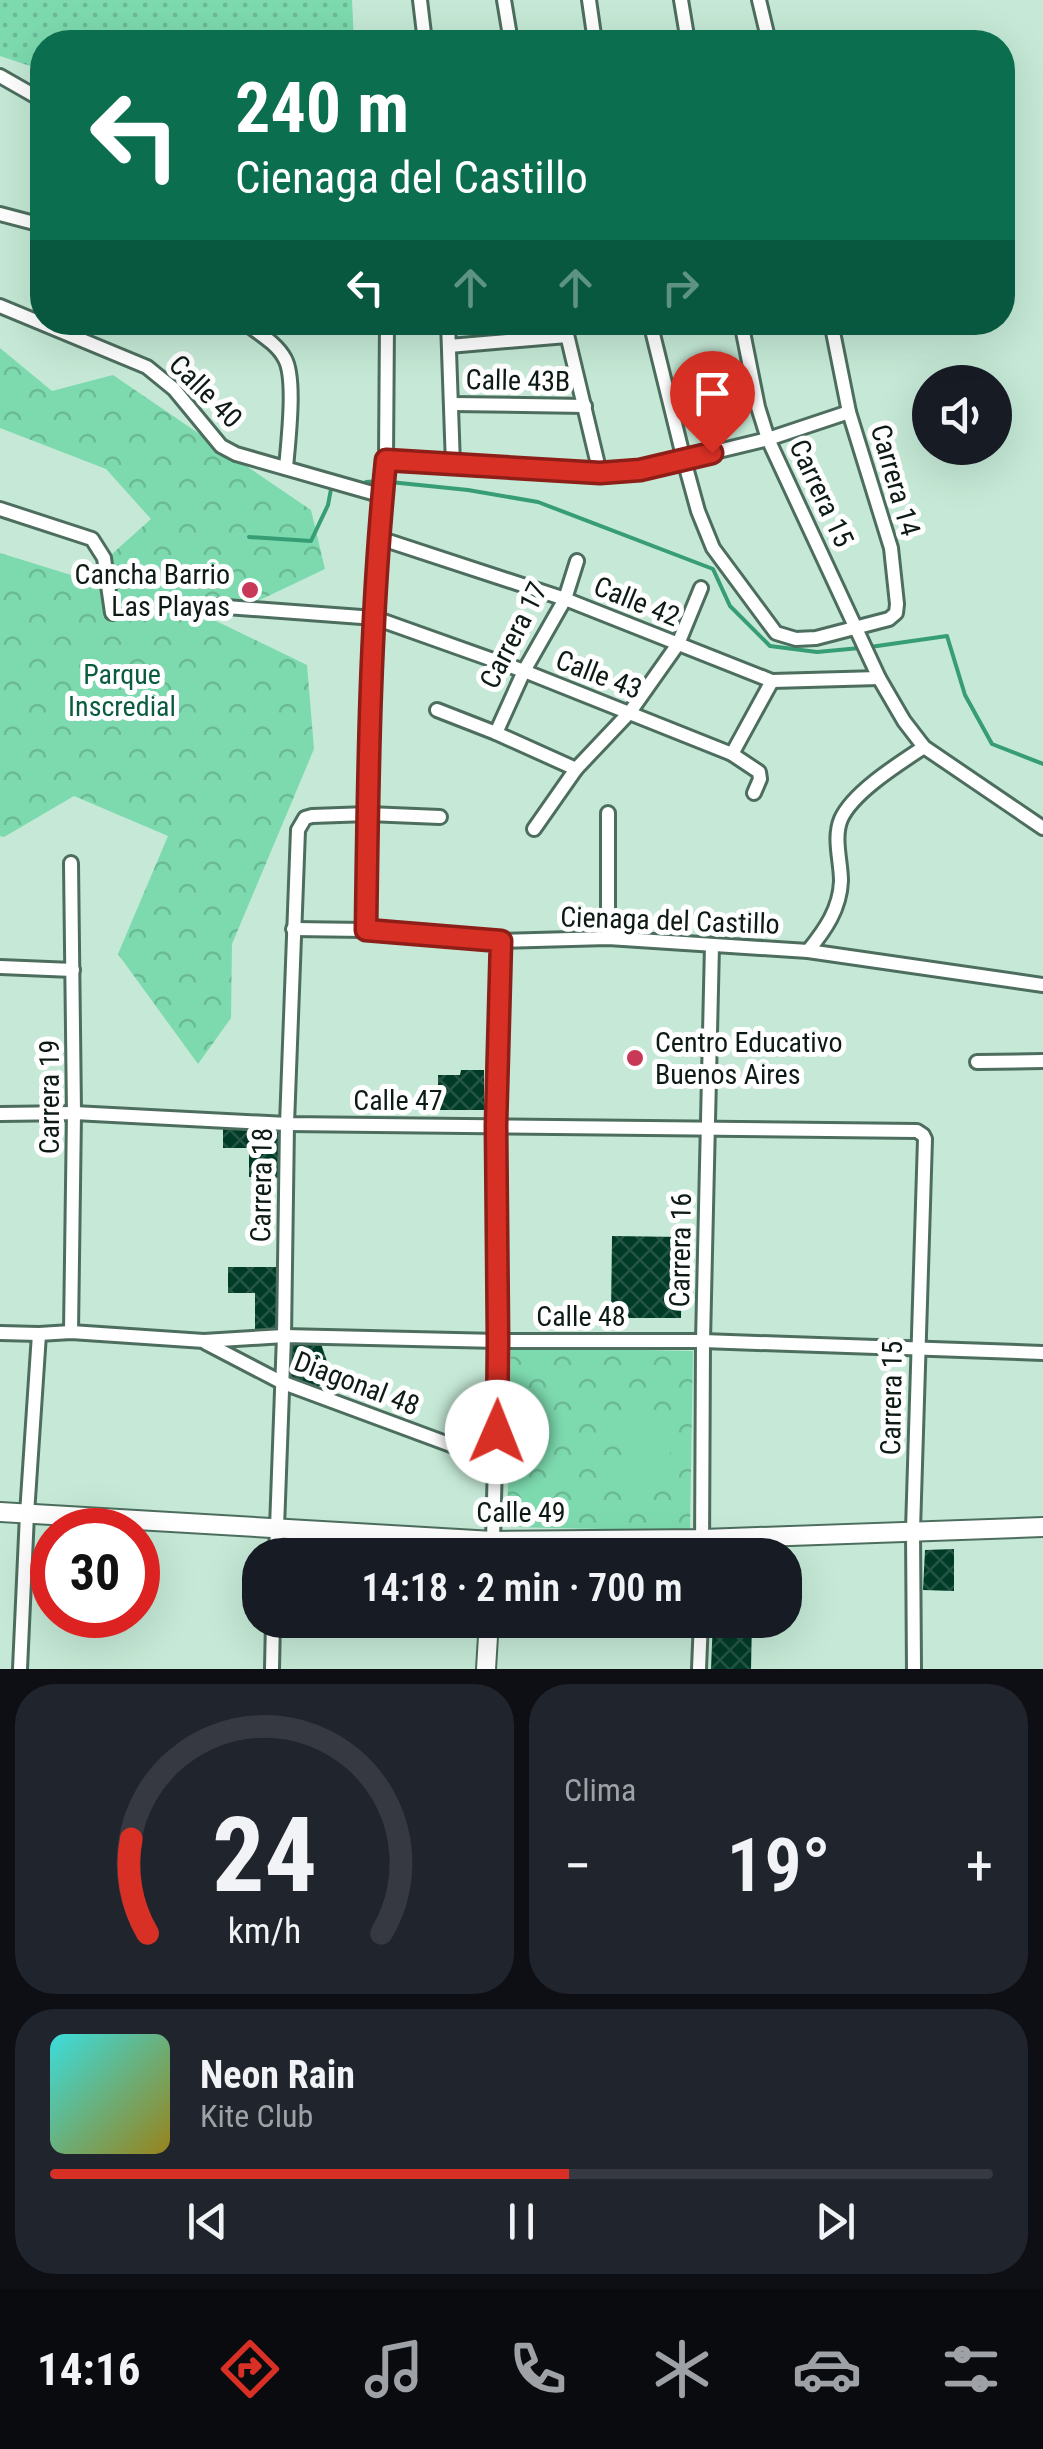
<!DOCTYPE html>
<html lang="es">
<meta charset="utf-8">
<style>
:root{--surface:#171b24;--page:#20242c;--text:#f1f3f6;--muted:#9ea1a6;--line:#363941;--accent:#d93025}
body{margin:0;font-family:"Roboto Condensed",sans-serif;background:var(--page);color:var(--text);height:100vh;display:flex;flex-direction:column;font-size:38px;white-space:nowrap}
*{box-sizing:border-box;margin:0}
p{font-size:32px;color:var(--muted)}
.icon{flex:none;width:55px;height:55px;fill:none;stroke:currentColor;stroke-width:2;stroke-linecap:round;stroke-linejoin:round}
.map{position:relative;height:1669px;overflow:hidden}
.panel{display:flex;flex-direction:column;gap:15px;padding:15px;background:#0d0f14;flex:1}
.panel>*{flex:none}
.hud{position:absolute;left:30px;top:30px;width:985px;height:305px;border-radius:40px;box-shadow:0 10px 40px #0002;background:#0b6e4f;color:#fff;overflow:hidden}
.buttons{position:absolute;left:912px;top:365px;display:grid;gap:20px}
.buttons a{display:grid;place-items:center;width:100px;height:100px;border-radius:50%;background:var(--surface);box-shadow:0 10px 40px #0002;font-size:50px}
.speed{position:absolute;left:30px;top:1508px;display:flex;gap:20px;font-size:50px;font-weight:700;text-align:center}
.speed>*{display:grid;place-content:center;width:130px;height:130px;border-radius:50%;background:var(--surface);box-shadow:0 10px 40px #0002;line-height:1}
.speed .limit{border:15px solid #d22;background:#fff;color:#111}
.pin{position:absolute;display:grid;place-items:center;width:85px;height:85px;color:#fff;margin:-102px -42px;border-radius:50% 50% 50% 0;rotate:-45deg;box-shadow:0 0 10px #0007}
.pin .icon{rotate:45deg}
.me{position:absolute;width:110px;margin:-55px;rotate:1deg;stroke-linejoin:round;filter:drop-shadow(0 0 8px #0008)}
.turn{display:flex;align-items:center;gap:35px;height:210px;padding:0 40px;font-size:45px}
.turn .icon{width:130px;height:130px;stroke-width:2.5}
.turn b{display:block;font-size:70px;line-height:85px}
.lanes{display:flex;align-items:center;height:95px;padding:0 40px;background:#0003;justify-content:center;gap:50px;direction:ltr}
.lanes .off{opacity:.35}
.big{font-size:75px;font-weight:600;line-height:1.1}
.panel .card{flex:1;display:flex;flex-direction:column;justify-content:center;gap:15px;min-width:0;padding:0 35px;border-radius:40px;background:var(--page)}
.panel .dial{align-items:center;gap:0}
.dial svg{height:260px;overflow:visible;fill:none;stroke:var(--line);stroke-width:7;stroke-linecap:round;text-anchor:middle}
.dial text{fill:var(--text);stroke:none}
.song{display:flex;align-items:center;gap:30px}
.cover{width:120px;height:120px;border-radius:15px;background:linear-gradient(135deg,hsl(180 70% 55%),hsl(50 70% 35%))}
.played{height:10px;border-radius:5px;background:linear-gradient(90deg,var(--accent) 55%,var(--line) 55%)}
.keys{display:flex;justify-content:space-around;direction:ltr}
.heat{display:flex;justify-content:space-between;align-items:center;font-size:55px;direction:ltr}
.panel .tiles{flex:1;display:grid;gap:15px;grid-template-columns:1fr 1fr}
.card:last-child{grid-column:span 2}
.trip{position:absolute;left:242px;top:1538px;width:560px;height:100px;border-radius:40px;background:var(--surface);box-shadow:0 10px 40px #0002;font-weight:600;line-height:100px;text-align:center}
.dock{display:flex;height:160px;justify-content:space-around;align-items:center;background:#090b0e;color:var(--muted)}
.dock .icon{width:70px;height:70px}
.dock .selected{color:var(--accent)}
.dock b{font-size:45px;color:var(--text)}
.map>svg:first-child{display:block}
.grass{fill:url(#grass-dots)}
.park{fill:url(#park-crowns)}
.garden{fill:#7ddaaf}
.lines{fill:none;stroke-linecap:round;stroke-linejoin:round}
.stream{stroke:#379d74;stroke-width:4}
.building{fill:url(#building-cross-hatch)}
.street-casing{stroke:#4d6e5e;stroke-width:18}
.secondary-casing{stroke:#4d6e5e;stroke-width:22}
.street{stroke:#fff;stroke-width:12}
.secondary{stroke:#fff;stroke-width:18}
.route-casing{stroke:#8d1f18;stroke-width:25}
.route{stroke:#d93025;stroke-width:18}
.poi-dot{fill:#c83857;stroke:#fff;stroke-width:4}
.labels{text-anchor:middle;stroke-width:10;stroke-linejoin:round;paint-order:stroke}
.street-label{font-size:28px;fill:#0d1b14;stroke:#fff}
.poi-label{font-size:28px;fill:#0d1b14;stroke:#fff;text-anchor:end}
.park-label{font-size:28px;fill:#0b5b3e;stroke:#fff}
</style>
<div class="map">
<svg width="1043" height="1669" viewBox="0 0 1043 1669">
<defs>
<pattern id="grass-dots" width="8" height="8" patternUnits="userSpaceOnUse" patternTransform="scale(2.5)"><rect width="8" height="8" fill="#7ddaaf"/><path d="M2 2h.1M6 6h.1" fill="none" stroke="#6bba96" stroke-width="1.8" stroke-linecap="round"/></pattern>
<pattern id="park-crowns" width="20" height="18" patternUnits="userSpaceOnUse" patternTransform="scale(2.5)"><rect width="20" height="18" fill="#7ddaaf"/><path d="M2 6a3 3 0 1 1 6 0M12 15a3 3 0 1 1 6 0" fill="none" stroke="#6bba96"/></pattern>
<pattern id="building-cross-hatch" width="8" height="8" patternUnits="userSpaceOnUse" patternTransform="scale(2.5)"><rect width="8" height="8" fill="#003b27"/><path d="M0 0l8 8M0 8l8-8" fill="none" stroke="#245544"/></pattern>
</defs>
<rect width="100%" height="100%" fill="#c5e9d6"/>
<polygon class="grass" points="0,0 352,0 354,42 42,42 42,70 0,56"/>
<g class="park">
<polygon points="0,348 52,391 113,375 311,510 325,569 216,621 307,665 314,749 232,944 231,1018 198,1064 118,954 168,836 74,796 4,837 0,836 0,553 84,579 151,519 106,469 0,428"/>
<polygon points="511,1347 693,1351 690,1531 507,1527"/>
</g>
<polygon class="garden" points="624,1414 672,1415 669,1488 621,1487"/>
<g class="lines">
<g class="stream">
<polyline points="366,482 380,481"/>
<polyline points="390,482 468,490 538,502 713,569 730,606 770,646 817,652 860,648"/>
<polyline points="249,537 311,541 328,505 331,489"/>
<polyline points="870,647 947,636 965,695 992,744 1043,764"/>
</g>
</g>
<g class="building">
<polygon points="461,1070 484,1070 484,1110 438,1110 438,1075 460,1075"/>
<polygon points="223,1127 282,1128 281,1178 249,1177 249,1148 223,1148"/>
<polygon points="612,1236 682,1237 681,1318 611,1318"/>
<polygon points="228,1267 280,1267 281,1332 255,1332 255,1293 228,1293"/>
<polygon points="291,1342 321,1344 329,1367 317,1391 289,1377"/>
<polygon points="954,1549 954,1591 923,1590 925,1550"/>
<polygon points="713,1620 752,1620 751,1669 711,1669"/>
</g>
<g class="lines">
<defs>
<g id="street">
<polyline points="420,0 425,42"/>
<polyline points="504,0 511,42"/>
<polyline points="589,0 595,42"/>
<polyline points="681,0 688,42"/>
<polyline points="759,0 769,42"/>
<polyline points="0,76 42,100"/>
<polyline points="0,214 42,225"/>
<polyline points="0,306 147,367 174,389 221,446 236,454 383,496"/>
<path d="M244,322C258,333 277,343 285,359C296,379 288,443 286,468"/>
<polyline points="448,322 453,465"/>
<polyline points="564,322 600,473"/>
<polyline points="650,322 684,460 698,511 713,548 776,633 796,639 816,638 889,619 896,613 897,604 891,548 849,412 831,322"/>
<polyline points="741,322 758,407 768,439 879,678 904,721 924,747 1043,828"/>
<polyline points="449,346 567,336"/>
<polyline points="452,404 585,406"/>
<polyline points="386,459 527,470 600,473 640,470 768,439 849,412"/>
<polyline points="0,509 92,539 104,558 112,613"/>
<polyline points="379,538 565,599 772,681 879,678"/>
<polyline points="213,606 375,618 524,671 732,754 759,772 760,779 754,793"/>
<polyline points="437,710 496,733 576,769"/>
<polyline points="496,733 524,671 565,599 577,561"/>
<polyline points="732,754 772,681"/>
<polyline points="608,813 608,938"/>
<polyline points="534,829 576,769 630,712 678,644 701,588"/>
<polyline points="293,929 366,930 501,941 608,938 808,951 1043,985"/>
<polyline points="366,930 368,814 375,618 386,459 387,322"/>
<path d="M808,951C825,930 840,909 841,881C841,861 833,838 841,819C853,792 900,763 924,747"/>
<polyline points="0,967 73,970"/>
<polyline points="977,1062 1043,1061"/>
<polyline points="0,1114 74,1113 287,1124 917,1131 923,1135 925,1139 913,1530 914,1669"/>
<polyline points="71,1332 74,1113 71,863"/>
<polyline points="0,1333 39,1334 71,1332 204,1341 284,1336 498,1341 703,1341 1043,1353"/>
<polyline points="206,1343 281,1382 497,1462"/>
<polyline points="493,1541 498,1341 496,1125 501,941"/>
<polyline points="276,1555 284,1336 287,1124 298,830 305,818 312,816 368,814 440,817"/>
<polyline points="702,1555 703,1341 712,945"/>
<polyline points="20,1669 27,1514 39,1334"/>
<polyline points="272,1669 273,1620"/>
<polyline points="699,1669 701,1620"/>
</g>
<g id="secondary">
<polyline points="0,1512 493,1541 703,1539 1043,1527"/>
<polyline points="486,1669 489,1620"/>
</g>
</defs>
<use href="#street" class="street-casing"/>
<use href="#secondary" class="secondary-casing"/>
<use href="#street" class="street"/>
<use href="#secondary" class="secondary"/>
</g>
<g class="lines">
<defs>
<path id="route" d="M497,1432L498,1341L496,1125L501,941L366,930C368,774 370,616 386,460L600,473L640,470L712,453"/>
</defs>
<use href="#route" class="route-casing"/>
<use href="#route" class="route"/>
</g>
<g class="poi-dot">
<circle cx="250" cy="590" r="10"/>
<circle cx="635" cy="1058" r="10"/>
</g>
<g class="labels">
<g class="street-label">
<text transform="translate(518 380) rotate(1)" y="10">Calle 43B</text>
<text transform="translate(206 391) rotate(45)" y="10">Calle 40</text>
<text transform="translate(896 480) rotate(74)" y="10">Carrera 14</text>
<text transform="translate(822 493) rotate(65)" y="10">Carrera 15</text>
<text transform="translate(637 601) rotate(22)" y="10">Calle 42</text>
<text transform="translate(513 635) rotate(-63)" y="10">Carrera 17</text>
<text transform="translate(599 674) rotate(21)" y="10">Calle 43</text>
<text transform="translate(670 920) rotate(2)" y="10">Cienaga del Castillo</text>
<text transform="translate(49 1097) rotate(-90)" y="10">Carrera 19</text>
<text x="398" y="1110">Calle 47</text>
<text transform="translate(261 1185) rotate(-89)" y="10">Carrera 18</text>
<text transform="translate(680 1250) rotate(-89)" y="10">Carrera 16</text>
<text x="581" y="1326">Calle 48</text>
<text transform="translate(357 1383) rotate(21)" y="10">Diagonal 48</text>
<text transform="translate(891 1398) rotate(-89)" y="10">Carrera 15</text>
<text x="521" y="1522">Calle 49</text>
</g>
<g class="poi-label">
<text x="230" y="584">Cancha Barrio<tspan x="230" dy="32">Las Playas</tspan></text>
<text x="655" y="1052" text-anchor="start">Centro Educativo<tspan x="655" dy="32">Buenos Aires</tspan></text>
</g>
<g class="park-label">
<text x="122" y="684">Parque<tspan x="122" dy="32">Inscredial</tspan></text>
</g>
</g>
</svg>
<div class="buttons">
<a><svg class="icon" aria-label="sound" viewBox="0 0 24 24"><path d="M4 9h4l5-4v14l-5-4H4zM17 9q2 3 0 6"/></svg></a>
</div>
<div class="speed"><div class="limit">30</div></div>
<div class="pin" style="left:712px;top:453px;background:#d93025"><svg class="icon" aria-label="arrive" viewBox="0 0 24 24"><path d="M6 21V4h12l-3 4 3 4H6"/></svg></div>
<svg class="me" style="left:497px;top:1432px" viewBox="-20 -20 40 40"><circle r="19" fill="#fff"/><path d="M0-13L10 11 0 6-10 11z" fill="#d93025"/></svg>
<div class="trip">14:18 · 2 min · 700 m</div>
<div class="hud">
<div class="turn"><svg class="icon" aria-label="left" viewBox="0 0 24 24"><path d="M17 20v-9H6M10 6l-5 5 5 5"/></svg><div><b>240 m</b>Cienaga del Castillo</div></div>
<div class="lanes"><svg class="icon" aria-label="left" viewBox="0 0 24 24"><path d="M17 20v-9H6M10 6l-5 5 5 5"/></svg><svg class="icon off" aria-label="ahead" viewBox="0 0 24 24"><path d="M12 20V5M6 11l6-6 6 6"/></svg><svg class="icon off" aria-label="ahead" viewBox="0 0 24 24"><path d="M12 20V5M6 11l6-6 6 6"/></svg><svg class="icon off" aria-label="right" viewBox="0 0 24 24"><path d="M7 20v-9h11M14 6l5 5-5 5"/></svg></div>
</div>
</div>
<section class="panel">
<div class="tiles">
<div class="card dial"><svg viewBox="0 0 100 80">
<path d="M14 69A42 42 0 1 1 86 69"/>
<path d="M14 69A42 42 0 0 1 9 40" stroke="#d93025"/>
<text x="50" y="56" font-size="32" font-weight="700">24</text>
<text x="50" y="72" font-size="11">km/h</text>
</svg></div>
<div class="card"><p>Clima</p>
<div class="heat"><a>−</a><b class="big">19°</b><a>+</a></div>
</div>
<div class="card">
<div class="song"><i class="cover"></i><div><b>Neon Rain</b><p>Kite Club</p></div></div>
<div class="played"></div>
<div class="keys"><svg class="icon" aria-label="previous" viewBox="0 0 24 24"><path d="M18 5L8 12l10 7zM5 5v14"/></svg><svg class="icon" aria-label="pause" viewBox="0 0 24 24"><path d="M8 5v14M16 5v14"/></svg><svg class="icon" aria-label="next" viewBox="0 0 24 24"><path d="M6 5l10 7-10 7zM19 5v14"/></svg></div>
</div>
</div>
</section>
<nav class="dock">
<b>14:16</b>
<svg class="icon selected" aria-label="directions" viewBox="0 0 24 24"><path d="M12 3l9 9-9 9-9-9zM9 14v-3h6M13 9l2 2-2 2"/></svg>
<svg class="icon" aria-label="music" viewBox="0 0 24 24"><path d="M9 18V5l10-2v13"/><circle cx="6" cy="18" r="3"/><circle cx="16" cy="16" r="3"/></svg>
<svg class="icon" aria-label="phone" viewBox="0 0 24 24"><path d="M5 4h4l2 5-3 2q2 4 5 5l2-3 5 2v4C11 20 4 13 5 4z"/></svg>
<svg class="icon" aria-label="climate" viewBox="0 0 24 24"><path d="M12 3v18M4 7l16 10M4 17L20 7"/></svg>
<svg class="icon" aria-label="car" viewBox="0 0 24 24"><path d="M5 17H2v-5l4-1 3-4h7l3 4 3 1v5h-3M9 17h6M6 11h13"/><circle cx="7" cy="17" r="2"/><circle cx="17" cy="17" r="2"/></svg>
<svg class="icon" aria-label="filters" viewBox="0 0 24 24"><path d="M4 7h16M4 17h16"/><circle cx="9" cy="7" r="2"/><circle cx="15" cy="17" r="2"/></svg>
</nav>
